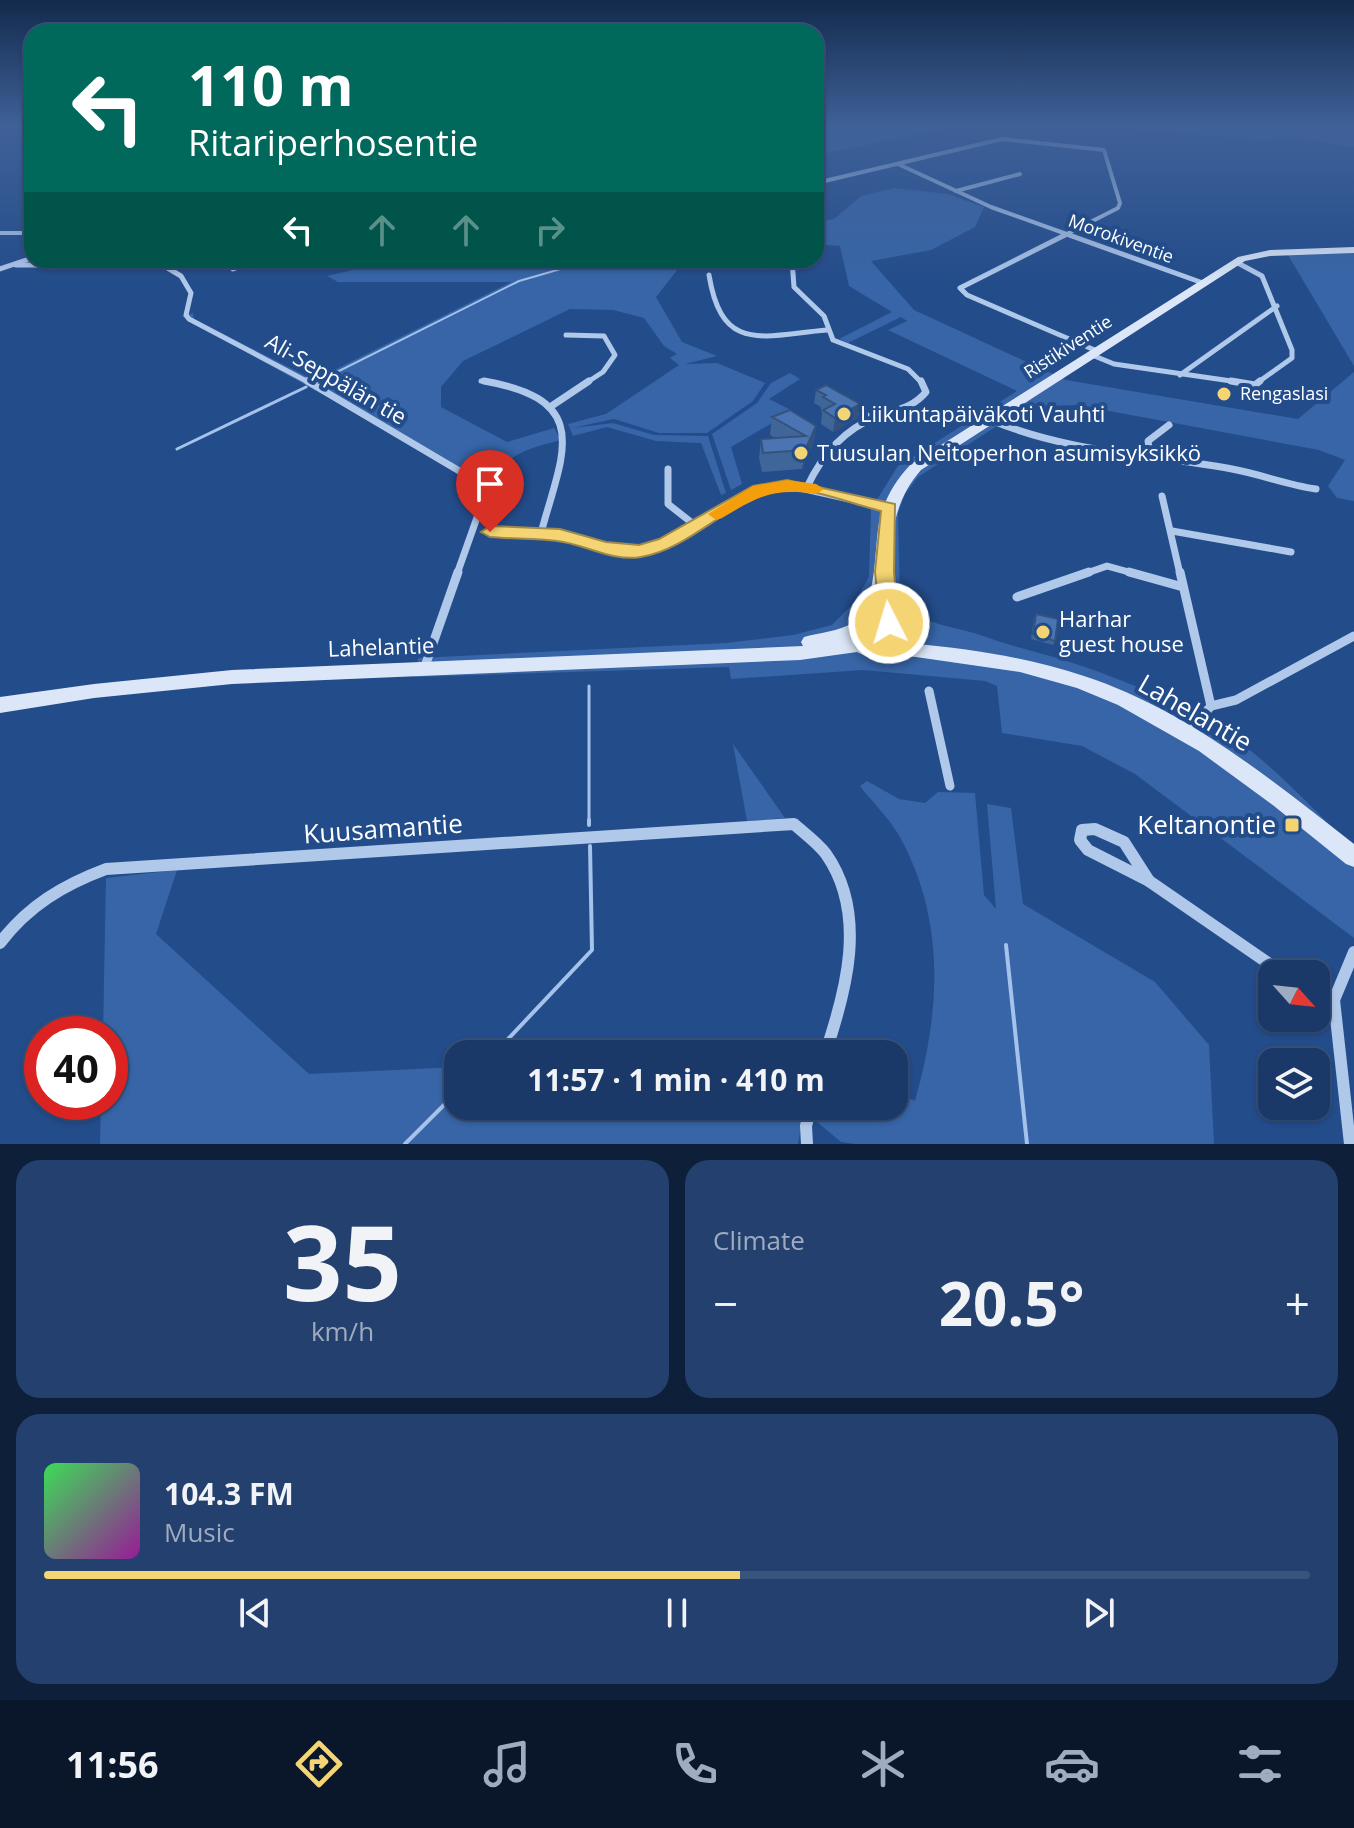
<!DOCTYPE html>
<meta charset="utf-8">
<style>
:root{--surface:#1a3968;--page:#23406e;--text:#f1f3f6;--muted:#9facc0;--line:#38537c;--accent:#f5d573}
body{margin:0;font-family:"Open Sans",sans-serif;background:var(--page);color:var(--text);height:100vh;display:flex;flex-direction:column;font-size:30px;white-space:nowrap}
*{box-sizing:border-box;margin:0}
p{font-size:26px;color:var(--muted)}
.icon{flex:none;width:44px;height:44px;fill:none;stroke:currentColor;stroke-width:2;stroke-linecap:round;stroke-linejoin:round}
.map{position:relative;height:1144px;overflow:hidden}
.sheet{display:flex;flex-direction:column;gap:16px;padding:16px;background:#0e1f39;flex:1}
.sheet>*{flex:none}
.top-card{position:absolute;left:24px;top:24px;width:800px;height:244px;border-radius:24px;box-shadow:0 2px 6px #0004,0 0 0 2px var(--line);background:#00695c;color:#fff;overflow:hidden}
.needle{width:52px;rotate:117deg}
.buttons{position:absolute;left:1258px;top:960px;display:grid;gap:16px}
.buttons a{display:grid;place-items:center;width:72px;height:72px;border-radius:16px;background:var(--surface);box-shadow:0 2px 6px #0004,0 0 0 2px var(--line);font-size:40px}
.speed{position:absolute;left:24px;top:1016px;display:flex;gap:16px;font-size:40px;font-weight:700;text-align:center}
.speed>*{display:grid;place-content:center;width:104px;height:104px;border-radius:50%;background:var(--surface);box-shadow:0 2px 6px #0004,0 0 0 2px var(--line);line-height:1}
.speed .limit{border:12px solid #d22;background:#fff;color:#111}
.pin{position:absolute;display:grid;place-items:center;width:68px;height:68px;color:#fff;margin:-82px -34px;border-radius:50% 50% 50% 0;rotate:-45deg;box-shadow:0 0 8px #0007}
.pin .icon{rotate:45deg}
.me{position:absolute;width:88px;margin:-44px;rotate:355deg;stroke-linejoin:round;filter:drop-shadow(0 0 6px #0008)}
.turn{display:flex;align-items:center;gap:28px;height:168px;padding:0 32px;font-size:36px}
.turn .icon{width:104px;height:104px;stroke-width:2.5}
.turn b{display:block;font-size:56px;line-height:68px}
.lanes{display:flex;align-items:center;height:76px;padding:0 32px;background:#0003;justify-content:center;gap:40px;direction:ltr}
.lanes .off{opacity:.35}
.big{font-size:60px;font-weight:700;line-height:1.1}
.sheet .widget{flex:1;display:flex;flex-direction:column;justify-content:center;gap:12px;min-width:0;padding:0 28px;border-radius:24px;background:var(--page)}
.sheet .dial{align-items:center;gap:0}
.dial b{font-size:104px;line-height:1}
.song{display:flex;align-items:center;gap:24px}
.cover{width:96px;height:96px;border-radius:12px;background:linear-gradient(135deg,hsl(130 70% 55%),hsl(300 70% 35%))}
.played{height:8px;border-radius:4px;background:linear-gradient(90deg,var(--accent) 55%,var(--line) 55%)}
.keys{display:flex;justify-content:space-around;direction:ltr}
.heat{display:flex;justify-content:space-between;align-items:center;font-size:44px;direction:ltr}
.sheet .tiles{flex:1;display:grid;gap:16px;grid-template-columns:1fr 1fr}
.widget:last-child{grid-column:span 2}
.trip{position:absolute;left:444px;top:1040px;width:464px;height:80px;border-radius:24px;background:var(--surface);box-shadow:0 2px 6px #0004,0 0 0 2px var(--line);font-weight:700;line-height:80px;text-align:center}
.menu{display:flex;height:128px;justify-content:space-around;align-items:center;background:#0a172a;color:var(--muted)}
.menu .icon{width:56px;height:56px}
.menu .selected{color:var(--accent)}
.menu b{font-size:36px;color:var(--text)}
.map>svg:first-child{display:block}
.green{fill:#3765a7}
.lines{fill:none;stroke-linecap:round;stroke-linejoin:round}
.stream-far2{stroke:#a4c2eb;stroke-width:2}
.stream-far1{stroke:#a4c2eb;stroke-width:3}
.stream{stroke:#a4c2eb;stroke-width:4}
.street-far4{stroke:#b0c8ea;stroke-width:4}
.street-far3{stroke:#b0c8ea;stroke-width:5}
.street-far2{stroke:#b0c8ea;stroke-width:7}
.street-far1{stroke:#b0c8ea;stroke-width:9}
.street{stroke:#b0c8ea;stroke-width:12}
.secondary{fill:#dbe7f8;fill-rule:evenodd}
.wall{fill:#406599}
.shaded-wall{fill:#34527d}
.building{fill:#4b75b2;stroke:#34527d;stroke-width:2}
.route{fill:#f5d573;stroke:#9f8a4b;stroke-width:2}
.slow{fill:#f59e0b}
.poi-dot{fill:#f5d573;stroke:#234c8a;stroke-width:3}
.labels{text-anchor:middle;stroke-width:8;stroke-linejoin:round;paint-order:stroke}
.far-street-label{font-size:18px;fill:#fff;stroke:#234c8a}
.far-poi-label{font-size:18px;fill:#fff;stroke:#234c8a;text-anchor:start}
.street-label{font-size:22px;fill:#fff;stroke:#234c8a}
.poi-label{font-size:22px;fill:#fff;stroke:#234c8a;text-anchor:start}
.near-street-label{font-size:26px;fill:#fff;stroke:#234c8a}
.near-poi-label{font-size:26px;fill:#fff;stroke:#234c8a;text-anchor:end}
</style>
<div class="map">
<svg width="1354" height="1144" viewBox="0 0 1354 1144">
<rect width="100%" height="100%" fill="#234c8a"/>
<g class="green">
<polygon points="816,124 965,124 816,155"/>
<path d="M1075,124H1302L1292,130L1354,134V147C1327,145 1294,129 1270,140Z"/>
<path d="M895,188L948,194L984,207L975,227L931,250L871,261L914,310L1066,380L1298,419L1354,372V501L1337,498L1328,486L1345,460L1319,450L1077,405L1026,407L918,477L905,494L898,513L900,601C934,630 946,623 983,636C1016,648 1050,655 1082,666C1136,685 1196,709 1242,744C1282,774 1317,814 1354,848V938L1135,774L1082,746L1002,733L997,686L985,681L863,670L731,679L729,667L415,677L418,658L726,643L793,635L832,625L854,603L869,577L871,509L898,466L1017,391L888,330L907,321L901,317L848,343L839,339L892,312L849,286L840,246L816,244V222L834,219L861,196Z"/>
<polygon points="1354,253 1354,366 1288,255"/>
<path d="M396,260H630L639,268L669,260H702L682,264L656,297L682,342L717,356L685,364L717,363L765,383L753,401L707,433H659L614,419L572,428L613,423L654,435L708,436L726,493L721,495L701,443L656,441L607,427L573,436L568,424L606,414L679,365L670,358L677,354L664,346L644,318L613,310L570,309L463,361L441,387V407L507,442L554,428L561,440C524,450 502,454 489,492L369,420L181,316L193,313L194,319L314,380L511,282H338L327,276Z"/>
<polygon points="790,373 800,379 769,399 793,411 731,447 742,484 731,490 712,434 757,403 771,383"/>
<polygon points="733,744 785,818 747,821"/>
<path d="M867,781L899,799L925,803L938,792L975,793L984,895L996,909L987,804L1011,808L1023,904L1155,982L1209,1045L1214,1144H855L841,1142L817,1122L821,1106H894V1091L915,1101C940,1012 946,923 901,839C891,820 873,803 860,786Z"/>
<polygon points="177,870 156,934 309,1074 458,1067 458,1106 804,1106 798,1144 100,1144 101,1102 110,1102 110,1034 103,1034 106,878"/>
</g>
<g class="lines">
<polyline class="stream-far2" points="317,382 519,281 592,260"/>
<g class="stream-far1">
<polyline points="177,449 306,387"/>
<polyline points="589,686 589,822"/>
</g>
<g class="stream">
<polyline points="589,820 589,825"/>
<polyline points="1006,945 1027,1144"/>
<polyline points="494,1054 592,950 590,846"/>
<polyline points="405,1144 458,1091"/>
</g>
<g class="street-far4">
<polyline points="898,164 991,207 1075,237"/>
<polyline points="816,183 1002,139 1104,150 1120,203 1118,208 1061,237"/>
<polyline points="956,191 1020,174"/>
<polyline points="0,233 32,233"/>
</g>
<g class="street-far3">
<polyline points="1065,235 960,288 967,295 1097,351"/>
<polyline points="1069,235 1203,283"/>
<polyline points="792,260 794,287 824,316 833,340 908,369 922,383"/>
<polyline points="1236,262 1262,276 1292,350 1292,358 1257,383"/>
<polyline points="161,264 181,276 191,293 186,315 189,319 310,383"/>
<polyline points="16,265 154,265 172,260"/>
<polyline points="0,269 32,258"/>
<polyline points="233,269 257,260"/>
<path d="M709,275C722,355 764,335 827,330"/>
<polyline points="566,335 604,336 615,355 603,372 586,383"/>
<polyline points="1092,355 1114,364 1245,383"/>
<polyline points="1180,375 1277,306"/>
<polyline points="481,381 495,383"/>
</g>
<g class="street-far2">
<polyline points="307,381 478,482 485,495 457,574"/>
<path d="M484,381C595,400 562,454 541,533"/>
<polyline points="1231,381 1255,385 1260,381"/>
<polyline points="849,405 872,419"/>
<polyline points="550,407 589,381"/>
<path d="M991,420C1069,453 1150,454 1232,469C1260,474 1287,485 1316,489"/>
<polyline points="1151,460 1148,441 1169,425"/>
<polyline points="668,469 668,504 696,526"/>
<path d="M807,487C822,455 843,430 876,417C895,410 913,408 926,392L921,381"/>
<polyline points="1162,496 1180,574"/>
<polyline points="1172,531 1291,552"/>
<polyline points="490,532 560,535 606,548 639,551 666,543 759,490 787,485 889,508"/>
<polyline points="1084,574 1107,566 1136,574"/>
</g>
<g class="street-far1">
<polyline points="1129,572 1183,587"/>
<polyline points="1180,572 1211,706 1188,733"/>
<polyline points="1017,597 1089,572"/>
<polyline points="424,669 458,572"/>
<polyline points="929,691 950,786"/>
<polyline points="1211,706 1236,700 1354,636"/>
</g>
<g class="street">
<polygon points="1095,829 1124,842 1149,881 1088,850 1080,840 1082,830"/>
<polyline points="1149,881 1284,974"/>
<path d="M0,943C28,906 63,885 106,869L794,824C804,833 818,843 826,854C868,914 846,992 825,1054"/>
<polyline points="1316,995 1334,1000"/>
<polyline points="807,1144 806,1126 811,1106"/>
<polyline points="1350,1144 1334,1000 1354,952"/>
</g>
<path class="secondary" d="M1354,247V253L1270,256L1245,261L921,470C883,513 889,570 897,622L906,627L909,643C969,649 1028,657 1084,676C1185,709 1271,779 1354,844V867L1346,864L1274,806L1199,751L1118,705L1077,688L1020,672L916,657L901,656L888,661H876L857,652L800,660L232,684L94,698L0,713V697L94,684L232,670L803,646L801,642L804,637C818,633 840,631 852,623C879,605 873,547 880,518C886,496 896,480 911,464L1238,257L1270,250ZM876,626L892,636L893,640L888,647H876L864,637L867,628Z"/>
</g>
<g class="wall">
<polygon points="816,390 860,404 857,418 833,432 821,424 822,412 821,411 821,407 814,403"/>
<polygon points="772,417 816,426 813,444 802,469 762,472 759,458 761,439 775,438 770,435"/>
<polygon points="1036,614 1055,641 1053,645 1031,639 1034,618"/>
</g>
<g class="shaded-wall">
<polygon points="860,404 857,418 833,432 835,418"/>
<polygon points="816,426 813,444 802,469 805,450"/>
</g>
<g class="building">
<polygon points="826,385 860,404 835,418 823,410 835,404 823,397 826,395 816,390"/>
<polygon points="790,410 816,426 805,450 763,453 761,439 806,436 772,417"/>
<polygon points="1036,614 1058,619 1055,641 1033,634"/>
</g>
<linearGradient id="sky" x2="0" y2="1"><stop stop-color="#132a4c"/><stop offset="0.44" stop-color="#3f6198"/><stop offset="1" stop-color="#3f6198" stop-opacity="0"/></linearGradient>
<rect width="1354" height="284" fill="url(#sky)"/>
<path class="route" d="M787,480L895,504L894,572L899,623L896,628H883L880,623L875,572L881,511C851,504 815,488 785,490C732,495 694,548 641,557C612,562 585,544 557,541C535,538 512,539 490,537L481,532L490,526L560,529L606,542L639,545L659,539L753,486Z"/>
<path class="slow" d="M787,480L816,484L824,489L816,494C773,488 759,496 722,518L716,520L708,514L753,486Z"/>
<g class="poi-dot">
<circle cx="1224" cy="394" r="8"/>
<circle cx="844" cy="414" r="8"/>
<circle cx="801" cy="453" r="8"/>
<circle cx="1043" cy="632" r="8"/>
<rect x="1284" y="817" width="16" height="16" rx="4"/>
</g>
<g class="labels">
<g class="far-street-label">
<text transform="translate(1121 239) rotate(20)" y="6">Morokiventie</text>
<text transform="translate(1068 347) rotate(-33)" y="6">Ristikiventie</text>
</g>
<g class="far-poi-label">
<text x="1240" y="400">Rengaslasi</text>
</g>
<g class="street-label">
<text transform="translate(336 379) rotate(30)" y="8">Ali-Seppälän tie</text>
<text transform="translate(381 647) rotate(-2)" y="8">Lahelantie</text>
</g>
<g class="poi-label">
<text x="860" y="422">Liikuntapäiväkoti Vauhti</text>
<text x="817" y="461">Tuusulan Neitoperhon asumisyksikkö</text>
<text x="1059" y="627">Harhar<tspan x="1059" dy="25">guest house</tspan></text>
</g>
<g class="near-street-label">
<text transform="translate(1195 713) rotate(30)" y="9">Lahelantie</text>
<text transform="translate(383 829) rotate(-4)" y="9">Kuusamantie</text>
</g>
<g class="near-poi-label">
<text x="1276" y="834">Keltanontie</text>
</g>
</g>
</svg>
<div class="buttons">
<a><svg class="needle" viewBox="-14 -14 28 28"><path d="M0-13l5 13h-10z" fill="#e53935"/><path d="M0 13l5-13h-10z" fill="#9facc0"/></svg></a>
<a><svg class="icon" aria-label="layers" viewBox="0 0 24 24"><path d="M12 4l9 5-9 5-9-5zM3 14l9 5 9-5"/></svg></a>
</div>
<div class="speed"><div class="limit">40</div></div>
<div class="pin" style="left:490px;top:532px;background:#d93025"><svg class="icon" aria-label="arrive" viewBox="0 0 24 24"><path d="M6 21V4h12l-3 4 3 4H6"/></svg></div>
<svg class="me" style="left:889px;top:623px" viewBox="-20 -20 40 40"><circle r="17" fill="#f5d573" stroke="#fff" stroke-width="3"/><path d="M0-11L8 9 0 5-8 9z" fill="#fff"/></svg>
<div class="trip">11:57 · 1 min · 410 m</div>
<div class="top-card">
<div class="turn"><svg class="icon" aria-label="left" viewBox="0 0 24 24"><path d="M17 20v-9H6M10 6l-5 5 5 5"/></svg><div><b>110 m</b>Ritariperhosentie</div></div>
<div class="lanes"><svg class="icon" aria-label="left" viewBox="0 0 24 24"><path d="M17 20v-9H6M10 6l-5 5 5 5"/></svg><svg class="icon off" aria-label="ahead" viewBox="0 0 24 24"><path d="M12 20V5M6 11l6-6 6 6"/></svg><svg class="icon off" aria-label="ahead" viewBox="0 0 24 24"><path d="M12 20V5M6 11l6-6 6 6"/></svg><svg class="icon off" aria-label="right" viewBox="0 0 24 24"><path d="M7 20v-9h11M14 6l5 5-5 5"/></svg></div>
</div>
</div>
<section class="sheet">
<div class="tiles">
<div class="widget dial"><b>35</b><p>km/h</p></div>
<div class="widget"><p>Climate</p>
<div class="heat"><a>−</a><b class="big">20.5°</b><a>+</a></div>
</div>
<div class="widget">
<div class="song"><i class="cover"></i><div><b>104.3 FM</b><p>Music</p></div></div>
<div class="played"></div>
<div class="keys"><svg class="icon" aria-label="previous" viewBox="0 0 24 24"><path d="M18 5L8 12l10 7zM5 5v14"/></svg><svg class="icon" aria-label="pause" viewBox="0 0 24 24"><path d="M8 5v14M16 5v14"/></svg><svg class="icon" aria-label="next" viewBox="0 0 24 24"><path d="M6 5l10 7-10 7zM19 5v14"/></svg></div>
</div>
</div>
</section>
<nav class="menu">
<b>11:56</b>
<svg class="icon selected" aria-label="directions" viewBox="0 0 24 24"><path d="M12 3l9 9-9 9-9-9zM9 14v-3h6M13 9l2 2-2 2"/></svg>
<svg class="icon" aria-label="music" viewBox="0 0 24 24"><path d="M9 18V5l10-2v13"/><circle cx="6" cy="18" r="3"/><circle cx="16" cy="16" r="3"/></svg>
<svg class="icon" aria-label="phone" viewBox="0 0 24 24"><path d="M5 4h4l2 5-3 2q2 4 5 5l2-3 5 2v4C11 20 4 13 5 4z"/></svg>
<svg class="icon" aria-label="climate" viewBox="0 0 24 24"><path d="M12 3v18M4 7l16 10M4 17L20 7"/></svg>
<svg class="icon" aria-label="car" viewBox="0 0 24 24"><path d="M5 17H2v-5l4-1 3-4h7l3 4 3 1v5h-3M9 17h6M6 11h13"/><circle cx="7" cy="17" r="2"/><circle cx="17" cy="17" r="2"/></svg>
<svg class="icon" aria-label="filters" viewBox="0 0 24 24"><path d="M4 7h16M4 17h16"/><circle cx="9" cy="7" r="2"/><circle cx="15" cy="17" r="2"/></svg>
</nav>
